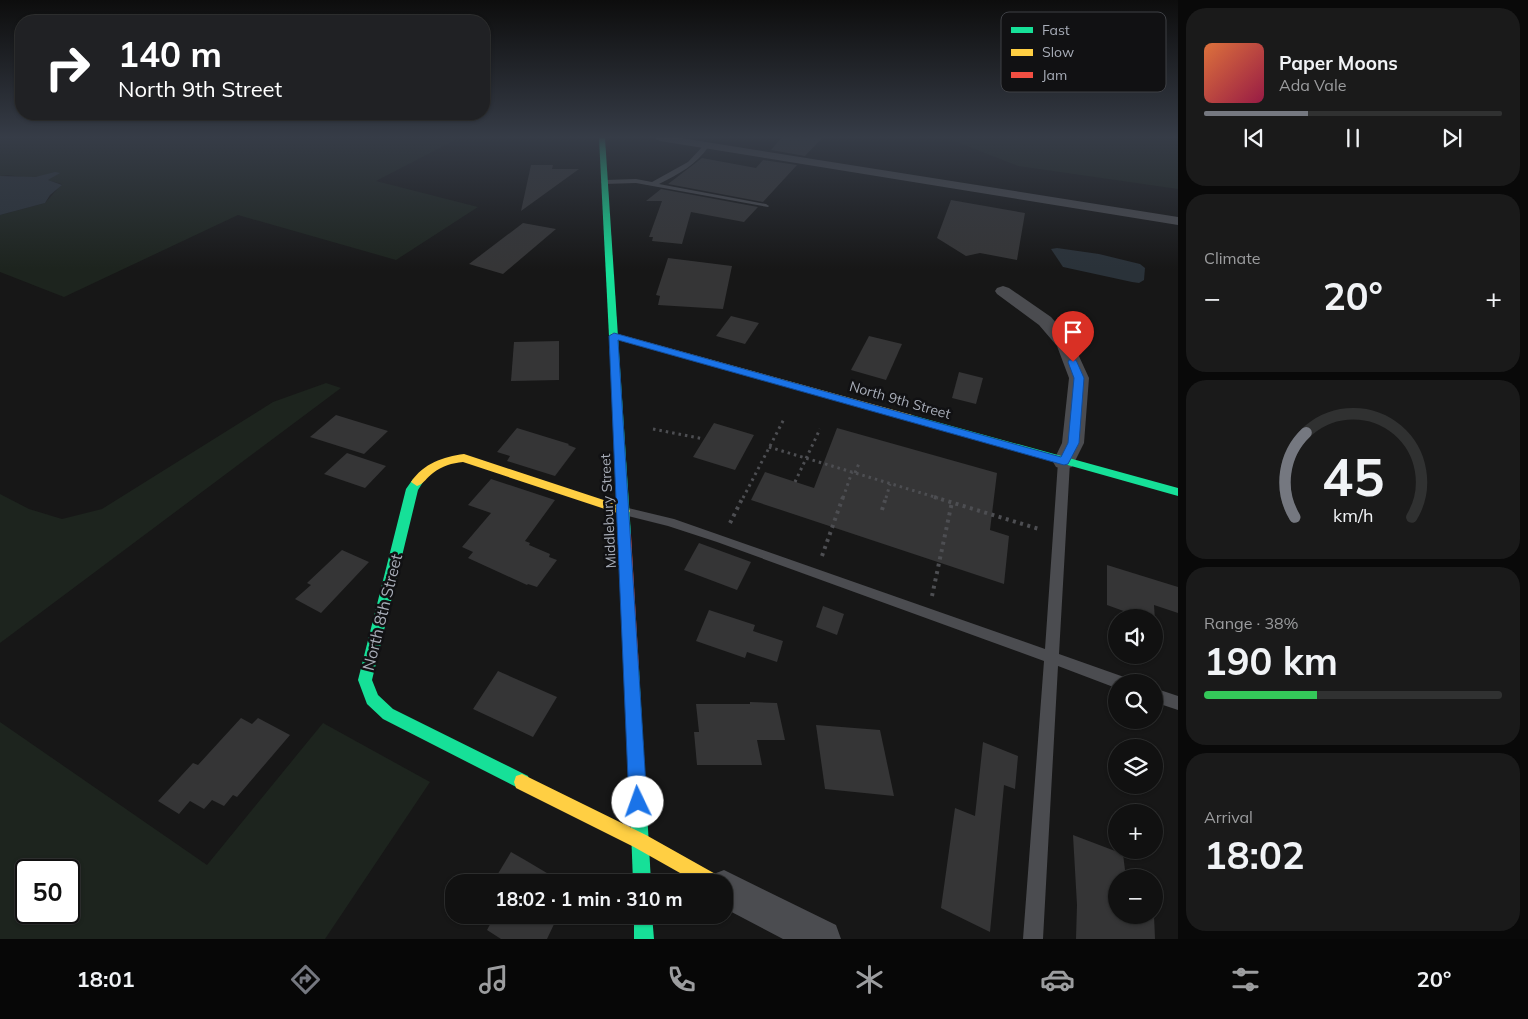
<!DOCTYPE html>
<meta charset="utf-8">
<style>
:root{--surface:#111;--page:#1a1a1a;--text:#f1f3f6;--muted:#9c9d9f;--line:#303131;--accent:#757880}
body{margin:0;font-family:Mulish,sans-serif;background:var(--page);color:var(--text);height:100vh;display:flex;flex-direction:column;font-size:19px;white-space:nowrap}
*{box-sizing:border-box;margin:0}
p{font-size:16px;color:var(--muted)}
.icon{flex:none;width:28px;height:28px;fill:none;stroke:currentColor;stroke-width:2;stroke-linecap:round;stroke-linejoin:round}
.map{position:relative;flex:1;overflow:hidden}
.panel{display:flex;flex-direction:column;gap:8px;padding:8px;background:#090909;width:350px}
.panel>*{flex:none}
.hud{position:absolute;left:15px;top:15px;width:475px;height:105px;border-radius:20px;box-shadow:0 1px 4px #0004,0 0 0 1px var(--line);background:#202124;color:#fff;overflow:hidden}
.controls{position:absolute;left:1108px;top:609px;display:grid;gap:10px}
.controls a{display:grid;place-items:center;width:55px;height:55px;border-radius:50%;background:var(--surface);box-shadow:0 1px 4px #0004,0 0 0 1px var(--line);font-size:25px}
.speed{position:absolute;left:15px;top:859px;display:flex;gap:10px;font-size:25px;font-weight:700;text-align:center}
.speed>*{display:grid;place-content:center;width:65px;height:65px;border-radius:50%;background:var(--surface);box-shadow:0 1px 4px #0004,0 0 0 1px var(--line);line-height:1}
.speed .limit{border:2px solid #111;border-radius:8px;background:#fff;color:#111}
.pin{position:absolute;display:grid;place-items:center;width:42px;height:42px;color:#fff;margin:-51px -21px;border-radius:50% 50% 50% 0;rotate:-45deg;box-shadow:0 0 5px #0007}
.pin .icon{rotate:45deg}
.me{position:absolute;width:55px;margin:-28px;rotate:357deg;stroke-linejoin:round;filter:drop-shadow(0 0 4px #0008)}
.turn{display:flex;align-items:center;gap:18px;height:105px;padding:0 20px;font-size:22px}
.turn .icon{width:65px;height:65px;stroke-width:2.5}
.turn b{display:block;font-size:35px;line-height:42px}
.big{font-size:38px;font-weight:700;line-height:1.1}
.panel .tile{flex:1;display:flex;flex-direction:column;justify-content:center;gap:8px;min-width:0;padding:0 18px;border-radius:20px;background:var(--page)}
.panel .dial{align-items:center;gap:0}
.dial svg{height:130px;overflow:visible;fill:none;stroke:var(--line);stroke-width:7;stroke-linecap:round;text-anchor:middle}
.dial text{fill:var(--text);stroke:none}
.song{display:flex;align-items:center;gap:15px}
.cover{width:60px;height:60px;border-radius:8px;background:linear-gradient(135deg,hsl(20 70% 55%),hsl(340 70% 35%))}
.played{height:5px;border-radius:2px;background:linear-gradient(90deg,var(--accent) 35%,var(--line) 35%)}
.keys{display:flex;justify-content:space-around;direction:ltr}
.heat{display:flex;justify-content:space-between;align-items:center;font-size:28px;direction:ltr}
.charge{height:8px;border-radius:4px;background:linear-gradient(90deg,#34c759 38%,var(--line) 0)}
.trip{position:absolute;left:445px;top:874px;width:288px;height:50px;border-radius:20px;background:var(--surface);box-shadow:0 1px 4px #0004,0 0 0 1px var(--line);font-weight:700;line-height:50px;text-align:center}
.tab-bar{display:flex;height:80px;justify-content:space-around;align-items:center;background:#070707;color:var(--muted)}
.tab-bar .icon{width:35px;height:35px}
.tab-bar .on{color:var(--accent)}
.tab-bar b{font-size:22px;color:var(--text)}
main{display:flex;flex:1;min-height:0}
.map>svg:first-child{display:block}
.green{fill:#1d241e;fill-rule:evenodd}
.water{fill:#2a3239}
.building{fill:#353536}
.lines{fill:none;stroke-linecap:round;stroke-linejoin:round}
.path-far1{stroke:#4d4e52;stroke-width:3;stroke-dasharray:2.5 4;stroke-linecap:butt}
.path{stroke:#4d4e52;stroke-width:4;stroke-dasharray:3 4.5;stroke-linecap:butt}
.lane{fill:#4b4c50;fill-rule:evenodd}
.street{fill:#4b4c50;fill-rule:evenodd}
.fast{fill:#16e098;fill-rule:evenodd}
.slow{fill:#ffcf43;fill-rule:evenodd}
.jam{fill:#f24e42;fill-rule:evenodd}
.route{fill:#1a73e8;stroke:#114b97}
.labels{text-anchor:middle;stroke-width:5;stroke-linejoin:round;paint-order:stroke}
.street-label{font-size:14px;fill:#a8adb8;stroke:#111113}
.near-street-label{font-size:16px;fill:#a8adb8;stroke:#111113}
.key{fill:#111113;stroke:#3e4045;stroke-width:1}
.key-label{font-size:14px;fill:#a8adb8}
</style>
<main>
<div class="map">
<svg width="1178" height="939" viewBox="0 0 1178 939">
<rect width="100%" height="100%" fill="#171717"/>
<g class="green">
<polygon points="0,138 459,138 376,181 478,207 396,260 238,215 64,297 0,272 0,215 45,203 62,184 47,180 59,173 28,178 8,175 0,176"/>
<polygon points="947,138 1178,138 1178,189 1018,166"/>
<polygon points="326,383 341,388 0,643 0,494 29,509 62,519 102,509 273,402"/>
<path d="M0,722L207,865L323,723L430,782L325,939H0ZM26,870H69V912H26Z"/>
</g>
<g class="water">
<polygon points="55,172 60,173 48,180 62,185 50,195 45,203 0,215 0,176 35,177"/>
<polygon points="1057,248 1099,254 1140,264 1145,268 1144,280 1139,283 1132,282 1063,267 1051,249"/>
</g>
<g class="building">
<polygon points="781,138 822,138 805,156 771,150"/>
<polygon points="702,158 756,168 763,160 797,165 763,202 668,184"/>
<polygon points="531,165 553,165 552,169 579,169 521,211"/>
<polygon points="661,189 758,207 744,222 691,212 682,244 652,241 653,237 649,237 662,201 646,201"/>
<polygon points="951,200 1025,213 1017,260 980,253 966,256 937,238"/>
<polygon points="523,223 556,229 503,274 469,264"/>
<polygon points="668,258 732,266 723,309 658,305 660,296 656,295"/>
<polygon points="731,316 759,323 745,344 716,336"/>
<polygon points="869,336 902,344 886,380 851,370"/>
<polygon points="559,341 559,380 511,381 514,342"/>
<polygon points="959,372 983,378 976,404 952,398"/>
<polygon points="336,415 388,431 364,454 310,437"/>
<polygon points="714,423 754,435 735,470 693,457"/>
<polygon points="517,428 569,444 568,445 576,448 555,476 507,461 510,456 497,452"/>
<polygon points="837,428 997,473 990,530 1009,536 1004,584 751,500 765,472 814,488"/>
<polygon points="347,453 386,466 365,488 324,474"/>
<polygon points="491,479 555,500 525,541 530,543 529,545 550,554 549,557 557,560 537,587 528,584 527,585 468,558 473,552 462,547 491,513 468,505"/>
<polygon points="699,543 751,562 737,590 684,570"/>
<polygon points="342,550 369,562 321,613 295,599 311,585 307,583"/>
<polygon points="1107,565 1178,587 1178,613 1154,605 1155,621 1154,618 1143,618 1107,605"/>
<polygon points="823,606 844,614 837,635 816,627"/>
<polygon points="709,610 755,625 753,631 783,641 777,662 747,652 745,658 696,641"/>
<polygon points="498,671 557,697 533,737 473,709"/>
<polygon points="750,702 777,703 785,740 757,740 762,765 697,765 694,732 699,732 696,704 750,704"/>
<polygon points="241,718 252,724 258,718 290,735 237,797 233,795 224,806 212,800 204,809 190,801 179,814 158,801 193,763 198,765"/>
<polygon points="816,725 880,730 894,796 825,789"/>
<polygon points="983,742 1018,756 1015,789 1004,785 990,932 941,908 955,808 975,816"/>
<polygon points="1073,835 1123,854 1126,878 1116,878 1116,915 1154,915 1155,939 1076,939 1077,905"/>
<polygon points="511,852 525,860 562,882 493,882"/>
<polygon points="495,915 552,915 551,917 556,920 547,939 501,939 487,930"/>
</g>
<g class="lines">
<g class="path-far1">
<polyline points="653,429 704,439"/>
<polyline points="769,447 938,498"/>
<polyline points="855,473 860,461"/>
<polyline points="795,482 820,429"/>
<polyline points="743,498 784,419"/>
<polyline points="843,498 852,472"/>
<polyline points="886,498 890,484"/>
</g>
<g class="path">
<polyline points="934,497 1039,529"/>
<polyline points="882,510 886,497"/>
<polyline points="730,523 743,497"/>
<polyline points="822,556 843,497"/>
<polyline points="932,596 952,502"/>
</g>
<g class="lane">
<path d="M704,145L709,146C696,165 679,174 659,184L766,204L769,206L768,207L636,183L604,184L601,182L604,180L636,179L652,182L688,162Z"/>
<polygon points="1064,458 1070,462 1059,654 1124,677 1126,682 1116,682 1116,688 1058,666 1043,939 1023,939 1044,661 717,542 668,526 620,514 618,511 620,508 624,507 674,519 1045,649 1058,462"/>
<polygon points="1154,688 1178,696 1178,710 1154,702"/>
</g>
<g class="street">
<polygon points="654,138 681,138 1178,217 1178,225 660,141"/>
<polygon points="1003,286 1009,288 1051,317 1072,341 1089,378 1084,443 1072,467 1064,469 1056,467 1053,462 1062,443 1069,378 1057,346 1039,325 997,294 995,291 997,288"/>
<polygon points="724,870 836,925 841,939 783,939 724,908 724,882 708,882 711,875"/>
</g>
<g class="fast">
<polygon points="599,138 605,138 631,535 629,538 621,538 619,535"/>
<polygon points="908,414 1178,488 1178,496 904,419 903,417 904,415"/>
<polygon points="417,478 423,482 418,490 372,680 378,695 393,709 528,776 530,782 528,788 522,790 383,719 367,704 358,680 406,489 413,479"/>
<polygon points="632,663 637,664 639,669 651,882 633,882 625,669 627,664"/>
<polygon points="634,915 652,915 654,939 634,939"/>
</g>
<g class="slow">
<polygon points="614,333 912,415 913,417 912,419 904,419 611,338 611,334"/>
<path d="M464,454L628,508L630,511L628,514H620L463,462C452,463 442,466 433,473C427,477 424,484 417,486L411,482C424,463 443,457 464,454Z"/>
<polygon points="522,774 646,835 719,876 722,882 696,882 634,847 516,788 514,782 516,776"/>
</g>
<polygon class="jam" points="625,530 629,532 631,535 639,669 637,674 632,675 627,674 625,669 619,535 621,532"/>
</g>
<linearGradient id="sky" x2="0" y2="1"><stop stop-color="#0d0d0d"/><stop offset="0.51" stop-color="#363c47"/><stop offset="1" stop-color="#363c47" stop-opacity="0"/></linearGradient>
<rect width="1178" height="269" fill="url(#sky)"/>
<polygon class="route" points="614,333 1061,457 1068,443 1074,378 1068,362 1069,360 1076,360 1084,378 1079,443 1068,464 1064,465 618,340 647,802 644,808 638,811 632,808 629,802 609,336"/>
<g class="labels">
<g class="street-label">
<text transform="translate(900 400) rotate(16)" y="5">North 9th Street</text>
<text transform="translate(608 511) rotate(-93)" y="5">Middlebury Street</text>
</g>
<g class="near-street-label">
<text transform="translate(382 612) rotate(-76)" y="6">North 8th Street</text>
</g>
</g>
<rect x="1001" y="12" width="165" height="80" rx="8" class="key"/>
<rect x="1011" y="27" width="22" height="6" fill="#16e098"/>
<rect x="1011" y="49" width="22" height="7" fill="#ffcf43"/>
<rect x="1011" y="72" width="22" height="6" fill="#f24e42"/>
<g class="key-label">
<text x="1042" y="35">Fast</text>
<text x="1042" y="57">Slow</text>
<text x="1042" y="80">Jam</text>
</g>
</svg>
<div class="controls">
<a><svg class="icon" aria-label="sound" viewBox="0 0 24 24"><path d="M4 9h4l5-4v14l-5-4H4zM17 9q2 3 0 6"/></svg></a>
<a><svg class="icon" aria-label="search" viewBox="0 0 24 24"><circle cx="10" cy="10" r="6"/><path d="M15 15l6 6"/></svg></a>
<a><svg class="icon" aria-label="layers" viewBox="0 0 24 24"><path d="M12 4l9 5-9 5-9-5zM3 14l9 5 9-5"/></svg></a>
<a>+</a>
<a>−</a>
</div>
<div class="speed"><div class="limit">50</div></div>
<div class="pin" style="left:1073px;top:362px;background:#d93025"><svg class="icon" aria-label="arrive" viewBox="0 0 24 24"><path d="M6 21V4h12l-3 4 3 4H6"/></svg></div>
<svg class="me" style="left:638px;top:802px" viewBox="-20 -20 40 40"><circle r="19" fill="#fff"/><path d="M0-13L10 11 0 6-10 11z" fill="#1a73e8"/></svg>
<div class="trip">18:02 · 1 min · 310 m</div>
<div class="hud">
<div class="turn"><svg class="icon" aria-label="right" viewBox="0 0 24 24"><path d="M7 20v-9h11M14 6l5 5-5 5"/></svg><div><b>140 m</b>North 9th Street</div></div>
</div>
</div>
<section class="panel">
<div class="tile">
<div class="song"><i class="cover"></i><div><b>Paper Moons</b><p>Ada Vale</p></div></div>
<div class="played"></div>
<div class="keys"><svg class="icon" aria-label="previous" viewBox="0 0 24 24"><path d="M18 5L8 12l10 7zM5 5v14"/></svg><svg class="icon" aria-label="pause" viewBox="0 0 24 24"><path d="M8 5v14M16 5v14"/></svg><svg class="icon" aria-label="next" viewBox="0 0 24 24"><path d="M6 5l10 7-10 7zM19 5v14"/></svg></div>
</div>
<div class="tile"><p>Climate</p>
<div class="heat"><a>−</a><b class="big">20°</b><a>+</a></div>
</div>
<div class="tile dial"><svg viewBox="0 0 100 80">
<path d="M14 69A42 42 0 1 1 86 69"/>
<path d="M14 69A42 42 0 0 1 21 17" stroke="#757880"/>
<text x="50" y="56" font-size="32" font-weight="700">45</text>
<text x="50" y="72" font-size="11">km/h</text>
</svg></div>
<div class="tile"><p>Range · 38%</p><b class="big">190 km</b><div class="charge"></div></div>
<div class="tile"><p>Arrival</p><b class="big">18:02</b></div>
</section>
</main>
<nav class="tab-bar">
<b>18:01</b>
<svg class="icon on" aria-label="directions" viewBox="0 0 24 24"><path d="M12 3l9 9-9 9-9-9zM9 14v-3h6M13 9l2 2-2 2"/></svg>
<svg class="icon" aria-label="music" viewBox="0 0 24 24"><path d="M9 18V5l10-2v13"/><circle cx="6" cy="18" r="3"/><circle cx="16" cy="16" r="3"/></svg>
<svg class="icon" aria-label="phone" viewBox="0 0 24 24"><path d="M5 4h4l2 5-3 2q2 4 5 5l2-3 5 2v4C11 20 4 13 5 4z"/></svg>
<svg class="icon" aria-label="climate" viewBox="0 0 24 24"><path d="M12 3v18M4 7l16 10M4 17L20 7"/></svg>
<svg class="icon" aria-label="car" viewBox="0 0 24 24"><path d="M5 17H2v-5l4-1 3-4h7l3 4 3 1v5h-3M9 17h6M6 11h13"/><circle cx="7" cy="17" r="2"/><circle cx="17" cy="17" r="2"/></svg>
<svg class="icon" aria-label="filters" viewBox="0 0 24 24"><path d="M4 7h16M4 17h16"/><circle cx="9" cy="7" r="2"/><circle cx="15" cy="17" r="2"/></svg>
<b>20°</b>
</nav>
